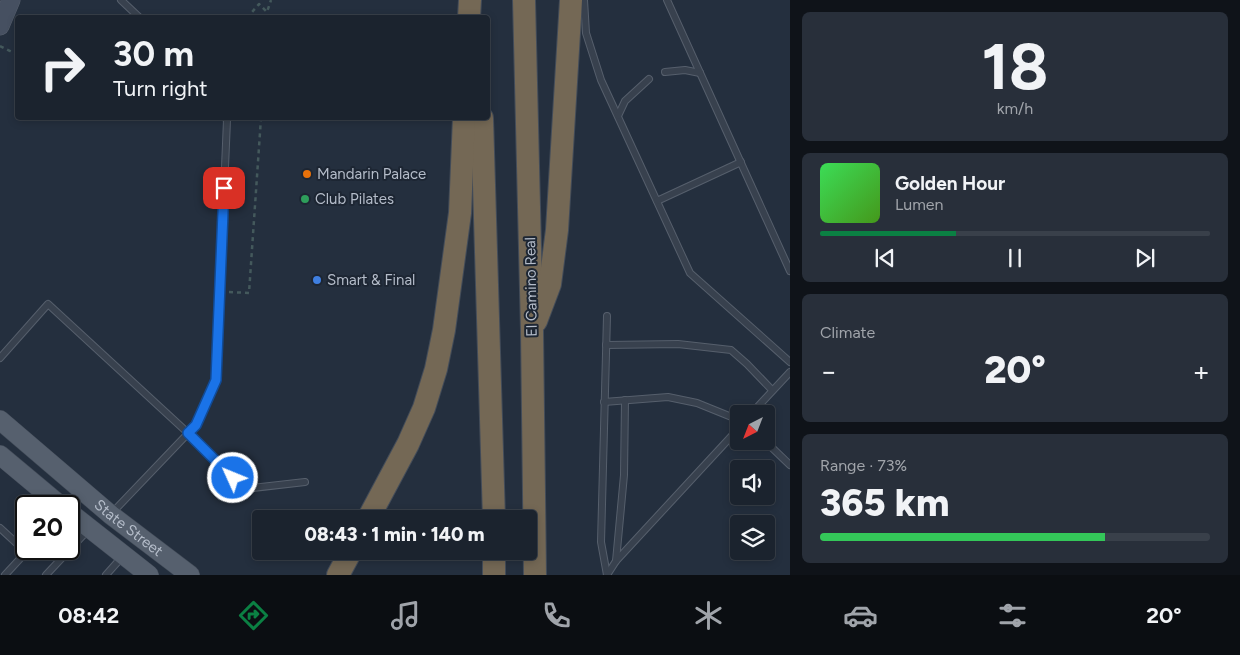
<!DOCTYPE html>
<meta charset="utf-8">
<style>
:root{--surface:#1b232e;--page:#282f3a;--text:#f1f3f6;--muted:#a0a4aa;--line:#39404a;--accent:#0b8043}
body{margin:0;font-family:Figtree,sans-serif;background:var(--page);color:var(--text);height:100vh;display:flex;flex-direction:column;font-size:19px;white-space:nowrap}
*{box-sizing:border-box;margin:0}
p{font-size:16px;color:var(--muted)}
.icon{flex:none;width:28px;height:28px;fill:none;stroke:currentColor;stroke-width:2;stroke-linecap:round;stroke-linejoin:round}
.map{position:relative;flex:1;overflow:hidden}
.sheet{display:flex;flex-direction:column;gap:12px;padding:12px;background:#0f1319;width:450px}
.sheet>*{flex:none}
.banner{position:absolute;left:15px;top:15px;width:475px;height:105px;border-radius:5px;box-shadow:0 2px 8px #0003,0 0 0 1px var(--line);background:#1b232e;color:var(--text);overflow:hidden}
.needle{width:32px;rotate:222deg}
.controls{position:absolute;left:730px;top:405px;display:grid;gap:10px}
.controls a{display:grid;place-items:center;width:45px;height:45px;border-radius:5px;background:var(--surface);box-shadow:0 2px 8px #0003,0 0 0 1px var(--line);font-size:25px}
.speed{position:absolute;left:15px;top:495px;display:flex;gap:10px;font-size:25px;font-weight:700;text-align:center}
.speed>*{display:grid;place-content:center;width:65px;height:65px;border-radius:50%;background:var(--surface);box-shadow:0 2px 8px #0003,0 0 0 1px var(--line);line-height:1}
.speed .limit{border:2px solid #111;border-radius:8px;background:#fff;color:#111}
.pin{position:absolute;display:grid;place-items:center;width:42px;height:42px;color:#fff;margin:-21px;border-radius:10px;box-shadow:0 2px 8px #0006}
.me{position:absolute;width:55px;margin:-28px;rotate:314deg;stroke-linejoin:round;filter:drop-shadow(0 0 4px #0008)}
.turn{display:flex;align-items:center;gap:18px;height:105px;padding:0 15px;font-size:22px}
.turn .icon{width:65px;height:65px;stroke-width:2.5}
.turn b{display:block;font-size:35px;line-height:42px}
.big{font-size:38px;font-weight:800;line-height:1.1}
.sheet .widget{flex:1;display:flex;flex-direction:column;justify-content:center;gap:8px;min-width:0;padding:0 18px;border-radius:8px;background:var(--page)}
.sheet .dial{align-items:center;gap:0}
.dial b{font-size:65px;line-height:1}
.song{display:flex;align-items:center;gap:15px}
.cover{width:60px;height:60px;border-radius:8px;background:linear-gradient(135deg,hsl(130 70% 55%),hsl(100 70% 35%))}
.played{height:5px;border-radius:2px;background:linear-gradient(90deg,var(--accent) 35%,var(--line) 35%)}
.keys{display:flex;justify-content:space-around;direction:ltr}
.heat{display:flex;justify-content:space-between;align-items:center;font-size:28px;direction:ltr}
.charge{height:8px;border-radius:4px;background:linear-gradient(90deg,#34c759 73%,var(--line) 0)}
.trip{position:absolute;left:252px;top:510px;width:285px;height:50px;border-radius:5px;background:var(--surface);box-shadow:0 2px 8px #0003,0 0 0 1px var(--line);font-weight:800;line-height:50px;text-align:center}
.dock{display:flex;height:80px;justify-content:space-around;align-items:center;background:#0b0e12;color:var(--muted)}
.dock .icon{width:35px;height:35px}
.dock .active{color:var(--accent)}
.dock b{font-size:22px;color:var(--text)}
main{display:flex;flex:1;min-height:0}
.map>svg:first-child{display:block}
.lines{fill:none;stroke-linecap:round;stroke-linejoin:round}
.service-casing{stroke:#565f6c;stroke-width:8}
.secondary-casing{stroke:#565f6c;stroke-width:19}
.primary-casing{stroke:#414a57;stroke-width:20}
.motorway-casing{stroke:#434c59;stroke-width:24}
.path{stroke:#44595c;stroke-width:2.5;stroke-dasharray:4 4;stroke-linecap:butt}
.service{stroke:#38414e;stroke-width:6}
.secondary{stroke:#465061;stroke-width:18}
.primary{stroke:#56606e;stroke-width:19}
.motorway{stroke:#746855;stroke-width:22}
.route-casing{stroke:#114b97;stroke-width:12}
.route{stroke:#1a73e8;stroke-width:9}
.food-dot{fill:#e8710a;stroke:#1d2633;stroke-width:2}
.leisure-dot{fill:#2e9e5b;stroke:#1d2633;stroke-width:2}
.shop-dot{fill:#3f7fe0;stroke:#1d2633;stroke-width:2}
.labels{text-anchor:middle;stroke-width:4;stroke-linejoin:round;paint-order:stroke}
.poi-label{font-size:15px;fill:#b4bcc9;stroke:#1d2633;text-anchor:start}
.street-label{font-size:15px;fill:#b4bcc9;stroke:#1d2633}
</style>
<main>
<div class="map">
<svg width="790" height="575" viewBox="0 0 790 575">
<rect width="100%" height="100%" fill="#242f3e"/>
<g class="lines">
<defs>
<g id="service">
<polyline points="121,0 140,18"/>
<polyline points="584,0 586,33 601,80 690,273 790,362"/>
<polyline points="667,0 790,271"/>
<polyline points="665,72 685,70 700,73"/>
<polyline points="618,116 625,101 649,79"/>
<polyline points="657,201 741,162"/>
<polyline points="606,345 678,344 731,350 747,364 772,390"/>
<polyline points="0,358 48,304 188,433 244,489 305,482"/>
<polyline points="604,402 668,397 697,403 739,420"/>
<polyline points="751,414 790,372"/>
<polyline points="765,441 790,465"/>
<polyline points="111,514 196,425 216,380 227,120 225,118"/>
<polyline points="0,528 26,552"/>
<polyline points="616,561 624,475 625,400"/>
<polyline points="5,575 29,549"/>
<polyline points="46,575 89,529"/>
<polyline points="106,575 122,557"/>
<polyline points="607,575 601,542 607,316"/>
<polyline points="607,575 616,561 739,428"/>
</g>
<polyline id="secondary" points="0,26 11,0"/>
<g id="primary">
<path id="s1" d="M0,420L111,515L190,575"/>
<polyline points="0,455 61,506"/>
<polyline points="69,512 149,575"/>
</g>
<g id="motorway">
<polyline points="524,0 532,331 535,575"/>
<polyline points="469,18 470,0"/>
<polyline points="482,118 494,519"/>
<polyline points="536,321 550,284 557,230 571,0"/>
<polyline points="368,519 408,444 424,408 436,369 444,330 460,213 464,118"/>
<polyline points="494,551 494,575"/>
<polyline points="338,575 351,551"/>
</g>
</defs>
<use href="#service" class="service-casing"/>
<use href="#secondary" class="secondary-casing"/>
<use href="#primary" class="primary-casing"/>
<use href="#motorway" class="motorway-casing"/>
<g class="path">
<polyline points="247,18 259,4 267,12 271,0"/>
<polyline points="267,18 267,12"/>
<polyline points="0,46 18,55"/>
<polyline points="229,292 249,293 261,118"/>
</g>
<use href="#service" class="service"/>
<use href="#secondary" class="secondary"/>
<use href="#primary" class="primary"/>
<use href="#motorway" class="motorway"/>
</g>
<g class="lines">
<defs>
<polyline id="route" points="224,188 216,380 196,425 188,433 233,478"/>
</defs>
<use href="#route" class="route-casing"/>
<use href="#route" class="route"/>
</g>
<circle class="food-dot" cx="307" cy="174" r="5"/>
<circle class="leisure-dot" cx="305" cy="199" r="5"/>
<circle class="shop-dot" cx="317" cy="280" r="5"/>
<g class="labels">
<g class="poi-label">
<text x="317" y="179">Mandarin Palace</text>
<text x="315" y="204">Club Pilates</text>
<text x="327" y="285">Smart &amp; Final</text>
</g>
<g class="street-label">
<text transform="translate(531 287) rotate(-91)" y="5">El Camino Real</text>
<text dy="5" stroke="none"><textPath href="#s1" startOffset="168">State Street</textPath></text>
</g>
</g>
</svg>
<div class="controls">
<a><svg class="needle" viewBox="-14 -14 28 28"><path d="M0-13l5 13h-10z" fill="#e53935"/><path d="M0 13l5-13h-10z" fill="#a0a4aa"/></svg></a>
<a><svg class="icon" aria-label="sound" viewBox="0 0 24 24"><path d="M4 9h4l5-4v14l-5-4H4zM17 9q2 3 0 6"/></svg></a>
<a><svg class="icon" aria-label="layers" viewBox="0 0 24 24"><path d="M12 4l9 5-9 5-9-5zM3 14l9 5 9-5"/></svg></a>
</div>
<div class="speed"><div class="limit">20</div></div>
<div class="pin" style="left:224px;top:188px;background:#d93025"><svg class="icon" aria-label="arrive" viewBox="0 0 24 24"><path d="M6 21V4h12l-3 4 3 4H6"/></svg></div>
<svg class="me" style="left:233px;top:478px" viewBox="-20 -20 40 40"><circle r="17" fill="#1a73e8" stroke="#fff" stroke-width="3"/><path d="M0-11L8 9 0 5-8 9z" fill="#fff"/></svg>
<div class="trip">08:43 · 1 min · 140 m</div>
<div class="banner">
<div class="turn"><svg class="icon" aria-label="right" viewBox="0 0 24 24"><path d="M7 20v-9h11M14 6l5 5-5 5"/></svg><div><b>30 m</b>Turn right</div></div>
</div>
</div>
<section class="sheet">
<div class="widget dial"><b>18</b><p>km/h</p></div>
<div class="widget">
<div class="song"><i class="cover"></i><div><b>Golden Hour</b><p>Lumen</p></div></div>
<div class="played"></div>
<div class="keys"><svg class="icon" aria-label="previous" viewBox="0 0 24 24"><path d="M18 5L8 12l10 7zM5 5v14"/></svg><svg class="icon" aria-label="pause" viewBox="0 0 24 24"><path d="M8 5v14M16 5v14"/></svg><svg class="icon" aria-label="next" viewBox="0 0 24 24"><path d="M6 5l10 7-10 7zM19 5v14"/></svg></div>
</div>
<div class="widget"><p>Climate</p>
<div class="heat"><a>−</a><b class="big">20°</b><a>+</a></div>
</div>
<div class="widget"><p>Range · 73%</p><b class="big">365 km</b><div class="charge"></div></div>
</section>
</main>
<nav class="dock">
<b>08:42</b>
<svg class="icon active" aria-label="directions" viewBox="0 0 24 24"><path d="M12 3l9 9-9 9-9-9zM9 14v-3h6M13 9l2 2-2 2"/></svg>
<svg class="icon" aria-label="music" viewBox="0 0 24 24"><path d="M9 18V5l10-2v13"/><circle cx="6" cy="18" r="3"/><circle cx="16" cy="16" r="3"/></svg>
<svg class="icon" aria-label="phone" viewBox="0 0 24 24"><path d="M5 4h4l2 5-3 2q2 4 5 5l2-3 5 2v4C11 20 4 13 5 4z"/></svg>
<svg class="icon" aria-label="climate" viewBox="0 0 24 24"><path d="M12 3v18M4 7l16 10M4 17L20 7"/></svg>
<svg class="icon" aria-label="car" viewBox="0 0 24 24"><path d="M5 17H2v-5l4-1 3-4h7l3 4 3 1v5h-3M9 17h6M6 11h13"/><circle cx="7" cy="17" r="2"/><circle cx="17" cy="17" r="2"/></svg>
<svg class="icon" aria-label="filters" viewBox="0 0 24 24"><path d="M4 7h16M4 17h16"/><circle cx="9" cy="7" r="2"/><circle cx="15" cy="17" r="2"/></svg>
<b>20°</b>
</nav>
